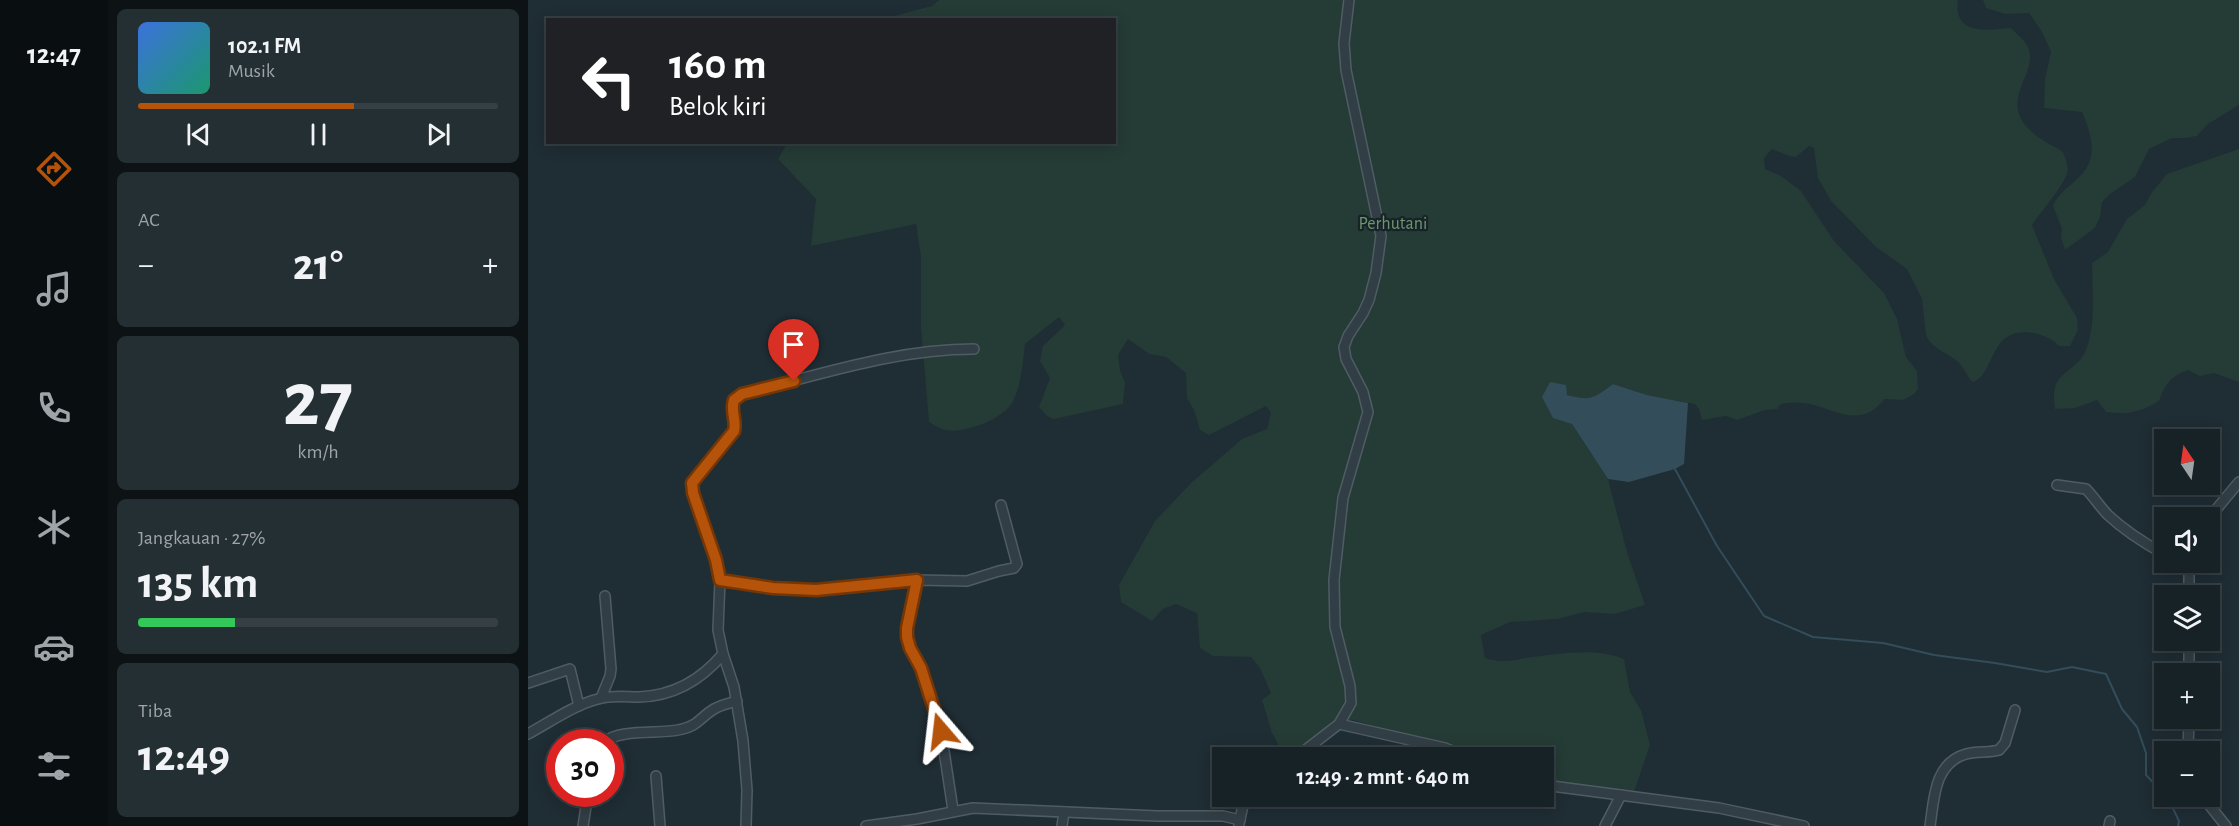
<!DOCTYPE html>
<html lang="id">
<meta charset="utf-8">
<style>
:root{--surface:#172227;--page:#242f33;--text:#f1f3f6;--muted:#9ea4a7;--line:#363f44;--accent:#b45309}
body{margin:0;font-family:"Alegreya Sans",sans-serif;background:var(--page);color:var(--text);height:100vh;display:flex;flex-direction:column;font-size:22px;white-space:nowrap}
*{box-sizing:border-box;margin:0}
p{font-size:20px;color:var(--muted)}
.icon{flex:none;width:33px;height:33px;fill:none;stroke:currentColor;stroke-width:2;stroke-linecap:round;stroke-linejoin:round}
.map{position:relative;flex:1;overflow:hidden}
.details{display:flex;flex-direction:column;gap:9px;padding:9px;background:#0d1315;width:420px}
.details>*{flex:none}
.banner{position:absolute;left:18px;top:18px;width:570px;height:126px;border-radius:0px;box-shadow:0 3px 15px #0003,0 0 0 2px var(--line);background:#202124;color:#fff;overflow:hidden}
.needle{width:39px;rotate:347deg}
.fabs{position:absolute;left:1626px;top:429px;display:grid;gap:12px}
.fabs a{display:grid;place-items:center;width:66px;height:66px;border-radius:0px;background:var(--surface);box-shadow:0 3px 15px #0003,0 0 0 2px var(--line);font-size:30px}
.speed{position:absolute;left:18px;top:729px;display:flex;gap:12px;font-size:30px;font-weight:700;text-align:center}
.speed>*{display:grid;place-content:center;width:78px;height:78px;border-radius:50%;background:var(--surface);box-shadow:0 3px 15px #0003,0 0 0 2px var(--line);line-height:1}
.speed .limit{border:9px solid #d22;background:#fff;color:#111}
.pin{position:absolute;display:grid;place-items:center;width:51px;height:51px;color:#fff;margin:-62px -26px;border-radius:50% 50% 50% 0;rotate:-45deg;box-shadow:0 0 6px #0007}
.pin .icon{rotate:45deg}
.me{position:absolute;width:66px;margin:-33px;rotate:343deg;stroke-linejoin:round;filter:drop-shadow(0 0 4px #0008)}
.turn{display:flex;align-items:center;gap:21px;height:126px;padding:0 24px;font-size:27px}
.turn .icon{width:78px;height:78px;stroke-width:2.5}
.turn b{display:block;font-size:42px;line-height:51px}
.big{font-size:45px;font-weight:700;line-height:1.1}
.details .card{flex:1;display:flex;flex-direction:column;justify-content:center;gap:9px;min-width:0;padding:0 21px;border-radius:9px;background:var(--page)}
.details .dial{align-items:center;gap:0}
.dial b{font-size:78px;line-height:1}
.song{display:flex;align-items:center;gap:18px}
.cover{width:72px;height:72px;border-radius:9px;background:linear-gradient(135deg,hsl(220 70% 55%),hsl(160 70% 35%))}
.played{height:6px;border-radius:3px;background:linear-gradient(90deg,var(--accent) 60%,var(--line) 60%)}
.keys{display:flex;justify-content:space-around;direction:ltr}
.heat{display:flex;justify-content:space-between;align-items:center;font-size:33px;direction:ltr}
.charge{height:9px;border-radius:4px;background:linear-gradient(90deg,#34c759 27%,var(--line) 0)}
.trip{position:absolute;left:684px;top:747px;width:342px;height:60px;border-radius:0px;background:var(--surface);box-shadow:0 3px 15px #0003,0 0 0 2px var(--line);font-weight:700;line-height:60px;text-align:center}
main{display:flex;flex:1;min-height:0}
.tabs{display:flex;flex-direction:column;width:108px;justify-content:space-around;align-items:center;background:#090e10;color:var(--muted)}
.tabs .icon{width:42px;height:42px}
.tabs .selected{color:var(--accent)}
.tabs b{font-size:27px;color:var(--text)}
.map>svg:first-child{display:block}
.green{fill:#253b36}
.water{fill:#334d5b}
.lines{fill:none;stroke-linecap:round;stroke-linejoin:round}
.stream{stroke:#334d5b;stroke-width:2}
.minor-casing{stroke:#505c63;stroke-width:12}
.minor{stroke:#323e45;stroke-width:9}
.route-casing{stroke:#753606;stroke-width:15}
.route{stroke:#b45309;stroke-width:10}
.labels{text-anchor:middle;stroke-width:4.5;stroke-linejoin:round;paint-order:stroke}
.park-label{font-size:18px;fill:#6d966e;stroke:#182329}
</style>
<main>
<nav class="tabs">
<b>12:47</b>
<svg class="icon selected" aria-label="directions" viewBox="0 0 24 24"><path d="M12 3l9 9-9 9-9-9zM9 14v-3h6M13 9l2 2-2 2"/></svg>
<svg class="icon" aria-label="music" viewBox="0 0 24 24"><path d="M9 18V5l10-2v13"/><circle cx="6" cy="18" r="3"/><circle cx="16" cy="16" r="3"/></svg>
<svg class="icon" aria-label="phone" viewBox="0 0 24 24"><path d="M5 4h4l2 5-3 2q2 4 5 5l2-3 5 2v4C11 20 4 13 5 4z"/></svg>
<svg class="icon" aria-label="climate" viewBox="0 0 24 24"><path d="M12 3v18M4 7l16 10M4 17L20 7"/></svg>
<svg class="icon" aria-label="car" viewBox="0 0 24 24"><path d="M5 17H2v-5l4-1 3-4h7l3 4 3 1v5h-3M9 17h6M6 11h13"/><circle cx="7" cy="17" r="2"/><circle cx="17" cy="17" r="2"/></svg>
<svg class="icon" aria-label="filters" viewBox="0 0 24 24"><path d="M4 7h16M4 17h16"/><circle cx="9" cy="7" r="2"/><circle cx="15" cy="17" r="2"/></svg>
</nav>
<section class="details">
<div class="card">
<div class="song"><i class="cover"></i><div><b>102.1 FM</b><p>Musik</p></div></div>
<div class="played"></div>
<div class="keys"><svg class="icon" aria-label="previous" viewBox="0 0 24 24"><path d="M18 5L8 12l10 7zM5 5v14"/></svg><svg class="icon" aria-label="pause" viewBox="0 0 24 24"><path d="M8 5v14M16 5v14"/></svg><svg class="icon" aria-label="next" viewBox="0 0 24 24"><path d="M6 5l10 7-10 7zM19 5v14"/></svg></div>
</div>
<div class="card"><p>AC</p>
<div class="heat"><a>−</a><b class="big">21°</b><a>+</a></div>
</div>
<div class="card dial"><b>27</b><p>km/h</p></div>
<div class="card"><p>Jangkauan · 27%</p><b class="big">135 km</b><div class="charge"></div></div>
<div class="card"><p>Tiba</p><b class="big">12:49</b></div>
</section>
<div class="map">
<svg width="1711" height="826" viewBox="0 0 1711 826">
<rect width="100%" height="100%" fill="#1f2d34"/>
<g class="green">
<path d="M411,0H1430C1425,36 1460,30 1483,28C1488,33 1495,39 1499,45C1514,73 1467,99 1504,132C1512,140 1525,145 1535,152C1537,157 1540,165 1540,170C1539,182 1512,213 1504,225L1526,279L1549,318L1550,330L1542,346H1531C1525,339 1515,335 1506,333C1459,325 1468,377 1444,382C1439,376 1435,366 1429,361C1418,352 1406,350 1398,336L1394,299L1379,269L1348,247L1303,201L1290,178L1286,148L1281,146L1268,157L1261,156L1244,149L1236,158L1237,169L1253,176L1273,191L1306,241L1356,293L1369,319L1378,357L1389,371L1390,389L1386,394L1375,400L1357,399C1353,403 1348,409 1342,412C1322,422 1301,408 1282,404C1272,402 1262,402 1253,404L1249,409L1237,410L1209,420L1198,416L1174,420L1171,409L1167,404L1119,395L1085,384C1079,389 1072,396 1066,399C1050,404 1033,391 1021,382L1044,424L1080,479L1099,552L1117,605L1087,614L1056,612L1030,619L982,622L953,635L957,658C974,663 981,661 998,658C1029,654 1066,647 1096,659L1102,692L1113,710L1122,745L1106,792L1028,783L1016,779V758L960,757L825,720L808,722L757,757L744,733L734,700L743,693L732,668L723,657L685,656L672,648L669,613L648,604L635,609L624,621L593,602L591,585L627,521L663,483L714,439L739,429L743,413L738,406L681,435L672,430L666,410L659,398L658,373L638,357L621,354L600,339L590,355L592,370L597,383L595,404L526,419L519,416L511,407L522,378L512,361L515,346L537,325L531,317L497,344C495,362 493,387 484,403C475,419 436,434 418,430C412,429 406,425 401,422L393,328V257L388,224L283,246L288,199L250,159L260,142H586V20L355,19L404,6Z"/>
<path d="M1455,0H1711V105L1680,124L1669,136L1657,138H1644L1621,149L1607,177L1582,194L1574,202L1572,217L1567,228L1537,250L1533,238L1534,229L1525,206C1532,191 1539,189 1550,178C1571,159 1564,136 1554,112L1516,108L1517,79L1523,52L1514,32L1501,13L1477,14L1458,8Z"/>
<path d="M1711,149V382L1686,373L1672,376L1660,370C1643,376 1637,384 1631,401C1613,412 1598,415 1578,412L1569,400L1547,408L1527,409C1520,366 1549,377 1559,347C1568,321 1564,290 1564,263L1580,252L1599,219L1617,205L1624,192L1639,174Z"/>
</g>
<path class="water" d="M1022,382L1038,385L1039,395C1063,401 1065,399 1085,384L1119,395L1160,403L1156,464L1147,469L1101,482L1080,479L1044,424L1025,418L1014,397Z"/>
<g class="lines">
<g class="stream">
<polyline points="1147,469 1189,546 1236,616 1285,637 1355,643 1406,655 1467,663 1519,672 1544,667 1578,674 1594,709 1609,727 1618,753 1618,775 1636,794"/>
<polyline points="1639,796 1651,821 1650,826"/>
</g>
<defs>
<g id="minor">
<path d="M1529,485L1558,489C1566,497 1572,507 1580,515C1597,531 1616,543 1636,554"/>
<polyline points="1681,518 1711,482"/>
<polyline points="192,580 245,588 288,590 389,580 439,581 471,571 486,568 489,564 473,505"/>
<polyline points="389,580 379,628 379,637 382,648 393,668 413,731 425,810"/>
<polyline points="1661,596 1661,562"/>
<polyline points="1661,640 1661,674"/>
<polyline points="0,683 42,669 51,706"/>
<polyline points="73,698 82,676 83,669 77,596"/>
<polyline points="811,724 917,748 941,758"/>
<path d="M0,734C22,722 46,705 70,699C83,695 98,697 111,697C145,696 173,680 195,654"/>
<path d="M77,742C90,729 131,734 150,730C171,726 171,718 186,709C193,705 201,703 209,701"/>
<polyline points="1660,752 1661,718"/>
<polyline points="767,758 811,724 823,703 822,686 807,627 806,580 815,498 840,412 835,392 818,359 816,347 820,336 835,313 841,300 848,273 853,236 818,70 816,43 821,0"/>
<polyline points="128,776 132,826"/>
<polyline points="1016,785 1191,808 1276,826"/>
<polyline points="1674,796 1698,826"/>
<polyline points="711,824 717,796"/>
<polyline points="55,826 60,794"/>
<path d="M218,826L219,790L215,741L206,687L195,654L190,630L192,580L184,548L164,488L166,480L206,431L207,426L204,404L210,396L214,394C291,375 367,349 446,349"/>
<polyline points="338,826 389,819 445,808 629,816 695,816 712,820"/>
<polyline points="534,826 536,812"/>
<polyline points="1077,826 1093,795"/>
<path d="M1402,826C1406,799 1406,763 1438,754C1449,751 1461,753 1471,750L1477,743L1487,710"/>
<polyline points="1581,826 1582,821"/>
</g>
</defs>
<use href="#minor" class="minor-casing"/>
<use href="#minor" class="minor"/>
</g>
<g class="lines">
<defs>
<path id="route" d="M266,381L214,394L206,400C202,411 209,421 206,431L164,483L165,493L188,560L192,580L245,588L288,590L389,580L379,628V637L382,648L393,668L413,731"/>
</defs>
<use href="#route" class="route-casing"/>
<use href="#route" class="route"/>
</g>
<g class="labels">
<g class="park-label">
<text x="865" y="229">Perhutani</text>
</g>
</g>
</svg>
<div class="fabs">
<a><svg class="needle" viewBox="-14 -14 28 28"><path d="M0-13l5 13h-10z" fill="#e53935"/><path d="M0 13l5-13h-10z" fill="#9ea4a7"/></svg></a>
<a><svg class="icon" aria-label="sound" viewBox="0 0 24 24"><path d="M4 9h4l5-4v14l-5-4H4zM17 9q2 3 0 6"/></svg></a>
<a><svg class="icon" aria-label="layers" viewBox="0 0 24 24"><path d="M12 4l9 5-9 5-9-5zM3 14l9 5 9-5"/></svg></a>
<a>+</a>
<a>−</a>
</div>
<div class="speed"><div class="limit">30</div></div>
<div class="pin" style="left:266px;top:381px;background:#d93025"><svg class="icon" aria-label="arrive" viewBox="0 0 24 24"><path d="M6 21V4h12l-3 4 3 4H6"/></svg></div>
<svg class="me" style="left:413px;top:731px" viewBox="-20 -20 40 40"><path d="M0-17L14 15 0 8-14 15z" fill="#b45309" stroke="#fff" stroke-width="4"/></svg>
<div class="trip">12:49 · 2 mnt · 640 m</div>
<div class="banner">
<div class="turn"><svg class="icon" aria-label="left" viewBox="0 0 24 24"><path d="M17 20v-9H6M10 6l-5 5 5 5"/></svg><div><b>160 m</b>Belok kiri</div></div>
</div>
</div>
</main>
